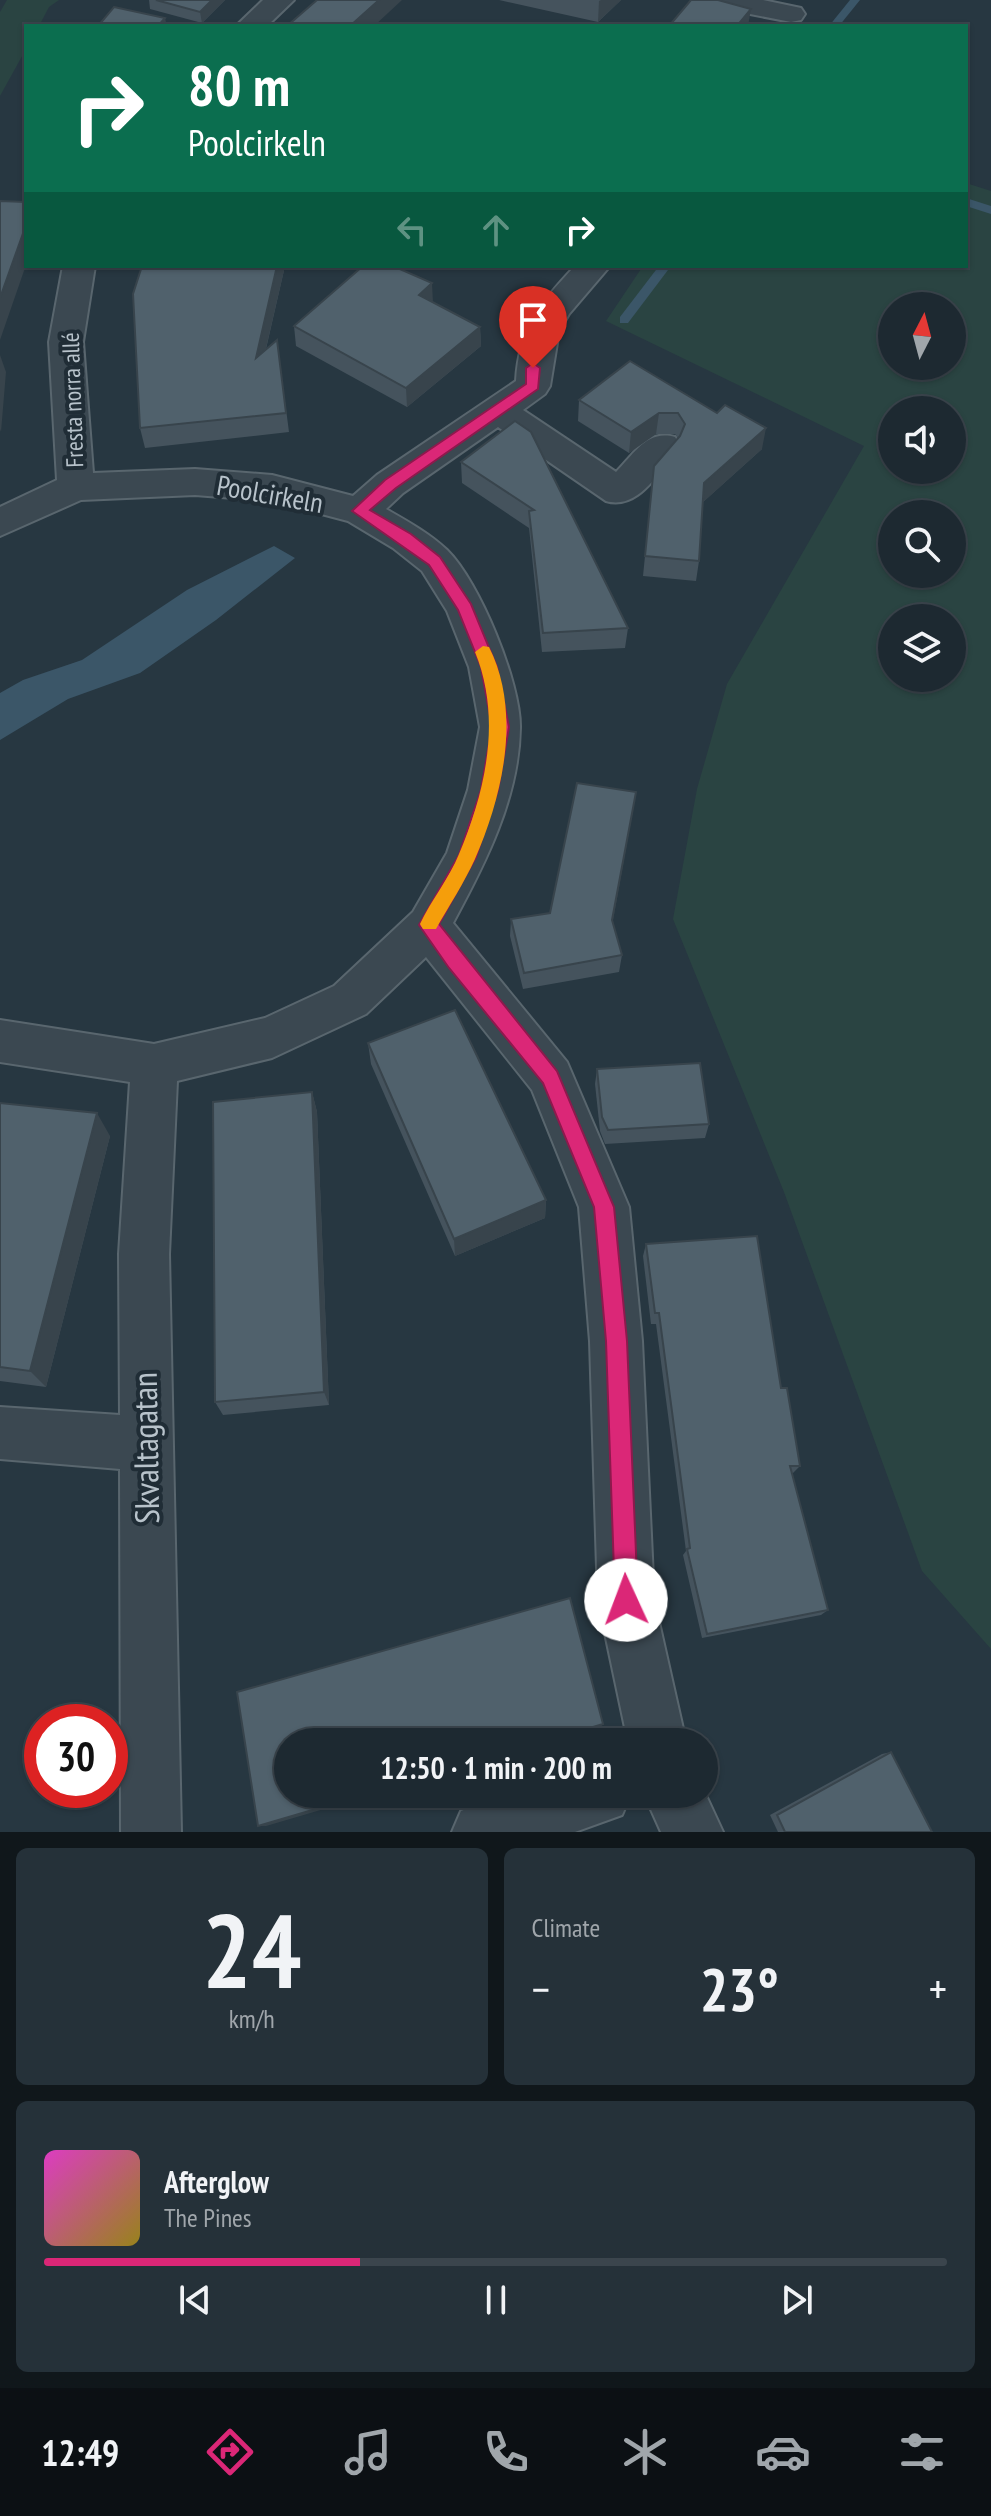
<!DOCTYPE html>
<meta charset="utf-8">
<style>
:root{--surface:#1d2931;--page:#253139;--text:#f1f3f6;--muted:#a0a6ab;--line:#3b454d;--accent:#db2777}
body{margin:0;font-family:"PT Sans Narrow",sans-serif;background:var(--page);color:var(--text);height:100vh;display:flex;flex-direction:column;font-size:30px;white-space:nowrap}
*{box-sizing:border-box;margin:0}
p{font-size:26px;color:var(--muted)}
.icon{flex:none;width:44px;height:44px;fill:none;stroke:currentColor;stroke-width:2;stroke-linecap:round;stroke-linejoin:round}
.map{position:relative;height:1832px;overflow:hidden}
.side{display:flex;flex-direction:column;gap:16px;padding:16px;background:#10171b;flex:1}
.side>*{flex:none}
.hud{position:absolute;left:24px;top:24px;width:944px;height:244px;border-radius:0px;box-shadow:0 2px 6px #0004,0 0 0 2px var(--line);background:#0b6e4f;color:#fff;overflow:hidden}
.needle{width:52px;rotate:6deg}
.buttons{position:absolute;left:878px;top:292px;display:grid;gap:16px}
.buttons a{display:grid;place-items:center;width:88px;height:88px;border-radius:50%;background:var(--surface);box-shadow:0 2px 6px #0004,0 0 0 2px var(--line);font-size:40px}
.speed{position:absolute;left:24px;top:1704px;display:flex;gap:16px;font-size:40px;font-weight:700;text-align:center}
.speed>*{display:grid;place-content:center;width:104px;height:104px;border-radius:50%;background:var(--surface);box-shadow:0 2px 6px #0004,0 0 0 2px var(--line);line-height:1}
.speed .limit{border:12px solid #d22;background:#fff;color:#111}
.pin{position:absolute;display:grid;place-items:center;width:68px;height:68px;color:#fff;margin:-82px -34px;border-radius:50% 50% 50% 0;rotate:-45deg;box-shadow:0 0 8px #0007}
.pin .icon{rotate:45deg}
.me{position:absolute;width:88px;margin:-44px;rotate:358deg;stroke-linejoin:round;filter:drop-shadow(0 0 6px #0008)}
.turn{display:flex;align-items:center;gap:28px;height:168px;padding:0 32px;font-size:36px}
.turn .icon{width:104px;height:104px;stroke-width:2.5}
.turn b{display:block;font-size:56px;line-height:68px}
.lanes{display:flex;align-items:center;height:76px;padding:0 32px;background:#0003;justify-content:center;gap:40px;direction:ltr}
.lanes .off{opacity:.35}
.big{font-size:60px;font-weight:700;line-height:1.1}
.side .card{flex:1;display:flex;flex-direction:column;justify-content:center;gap:12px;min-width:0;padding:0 28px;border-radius:12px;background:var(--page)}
.side .dial{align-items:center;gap:0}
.dial b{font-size:104px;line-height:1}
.song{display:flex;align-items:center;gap:24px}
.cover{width:96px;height:96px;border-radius:12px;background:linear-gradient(135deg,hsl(310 70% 55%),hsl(50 70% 35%))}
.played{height:8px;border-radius:4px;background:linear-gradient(90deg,var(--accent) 35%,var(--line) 35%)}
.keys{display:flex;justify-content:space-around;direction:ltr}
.heat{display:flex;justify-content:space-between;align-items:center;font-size:44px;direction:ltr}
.side .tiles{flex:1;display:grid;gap:16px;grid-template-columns:1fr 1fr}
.card:last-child{grid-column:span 2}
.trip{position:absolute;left:274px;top:1728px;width:444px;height:80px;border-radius:40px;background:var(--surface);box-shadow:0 2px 6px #0004,0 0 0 2px var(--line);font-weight:700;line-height:80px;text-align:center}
.tab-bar{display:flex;height:128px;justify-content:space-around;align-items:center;background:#0c1014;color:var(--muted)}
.tab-bar .icon{width:56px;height:56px}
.tab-bar .active{color:var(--accent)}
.tab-bar b{font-size:36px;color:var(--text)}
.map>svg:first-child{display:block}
.green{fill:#2a4442;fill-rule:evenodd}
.water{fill:#3b5668}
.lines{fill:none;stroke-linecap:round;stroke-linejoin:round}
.stream{fill:#3b5668;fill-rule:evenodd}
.minor-casing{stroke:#59666e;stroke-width:4}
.minor{fill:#3b4851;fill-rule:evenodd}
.wall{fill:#45535d}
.shaded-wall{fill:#38444c}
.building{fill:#50616c;stroke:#38444c;stroke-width:2}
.route{fill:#db2777;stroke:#8e194d;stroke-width:2}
.slow{fill:#f59e0b}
.labels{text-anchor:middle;stroke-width:8;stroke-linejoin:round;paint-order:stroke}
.far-street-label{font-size:24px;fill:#b8c3cb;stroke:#202d36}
.street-label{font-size:28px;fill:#b8c3cb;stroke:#202d36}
.near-street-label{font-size:34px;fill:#b8c3cb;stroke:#202d36}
</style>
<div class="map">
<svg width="991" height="1832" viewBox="0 0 991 1832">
<rect width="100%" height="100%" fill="#273741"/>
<g class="green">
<polygon points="7,0 59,0 49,7 39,26 26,26 26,49 0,96 0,12"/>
<path d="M966,183L991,191V1649L922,1571L784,1192L673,919L697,789L727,684L864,446L606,321L643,266H966ZM892,306H952V366H892ZM952,410V470H892V410ZM952,514V574H892V514ZM952,618V678H892V618Z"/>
</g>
<polygon class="water" points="274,546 295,558 216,620 140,673 68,699 0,740 0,693 23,680 82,660 187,590"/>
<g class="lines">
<g class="stream">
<polygon points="850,0 860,0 839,26 829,26"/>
<polygon points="966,198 991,206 991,214 966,206"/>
<polygon points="659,266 671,266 628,323 620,323 620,317"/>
</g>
<defs>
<g id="minor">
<polygon points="263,0 294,0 267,26 236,26"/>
<polygon points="705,0 763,0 801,8 805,14 801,20 791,22 709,6"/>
<path d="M63,266H95L83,342L93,473L195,469L272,475L353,496L377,475L516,381C519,328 540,303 575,266H610L569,314L559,331L550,386L545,394L523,410L616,472C634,454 647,429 675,437L680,446L675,455C656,475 637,510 606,501L498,427L403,493L386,509C407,521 429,533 447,550C479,581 521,683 520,728C519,798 485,864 453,923L567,1062L629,1207L642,1341L654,1600L686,1742H628L598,1600L590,1341L579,1207L532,1090L426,957L366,1014L272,1058L177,1081L169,1254L181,1832H121L120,1469L0,1459V1407L120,1415L119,1254L130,1082L0,1062V1020L154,1044L265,1018L334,986L413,912L447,853L468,790L480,727L469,667L447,611L422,571L393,548L348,521L272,501L195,495L81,500L0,536V507L57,480L49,342Z"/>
<polygon points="704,1791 723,1832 661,1832 644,1794 704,1794"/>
<polygon points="507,1794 631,1794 622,1815 575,1832 452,1832 461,1811"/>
</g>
</defs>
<use href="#minor" class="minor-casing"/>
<use href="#minor" class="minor"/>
</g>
<g class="wall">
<polygon points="149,0 225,0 202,23 150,9"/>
<polygon points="499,0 621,0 598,22"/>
<polygon points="142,266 285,266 266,349 277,340 289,432 145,448 140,428"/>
<polygon points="433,302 480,327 481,346 407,407 296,346 294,326"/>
<polygon points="630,361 762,449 703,502 699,561 696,581 643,576 654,466 678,438 675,434 656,434 629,453 578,421 579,400"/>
<polygon points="515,421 628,628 625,648 542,652 529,528 462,483 461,462"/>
<polygon points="633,810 612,922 622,955 619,972 523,989 510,936 511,919 550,913"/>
<polygon points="368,1043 546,1200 545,1218 455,1256 371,1064"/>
<polygon points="597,1069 709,1124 705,1138 605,1144 600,1131 595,1084"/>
<polygon points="312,1092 317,1112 329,1405 223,1415 215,1402"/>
<polygon points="0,1103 110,1136 46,1387 0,1381"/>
<polygon points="646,1244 781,1388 800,1466 792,1474 828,1610 821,1615 702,1638 683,1555 686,1551 656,1324 651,1324 643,1256"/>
<polygon points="891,1752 932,1832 778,1832 770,1815 882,1754"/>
</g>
<g class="shaded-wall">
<polygon points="212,0 225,0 202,23 200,12"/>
<polygon points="379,0 402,0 374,26 350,26"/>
<polygon points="601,0 621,0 598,22 599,1"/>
<polygon points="751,9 748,26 737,26"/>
<polygon points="165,18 167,26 158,26"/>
<polygon points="26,225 26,265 0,340 0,298"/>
<polygon points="277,266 285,266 259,378 256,358"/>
<polygon points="432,283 433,303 419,295"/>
<polygon points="480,327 481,346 407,407 406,388"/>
<polygon points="0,355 6,372 1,432 0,429"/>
<polygon points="659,413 656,434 629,453 631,432"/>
<polygon points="766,428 762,449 701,504 704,483"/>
<polygon points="636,792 633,810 610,937 612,920"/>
<polygon points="312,1092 317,1112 329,1405 324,1392"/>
<polygon points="97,1113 110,1136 46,1387 30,1371"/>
<polygon points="546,1200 545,1218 455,1256 454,1239"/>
<polygon points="603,1724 600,1728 551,1742 543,1742"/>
<polygon points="367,1794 375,1794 266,1826 258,1826"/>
</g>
<g class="building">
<polygon points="156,0 212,0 200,12"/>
<polygon points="317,0 379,0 350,26 287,26"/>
<polygon points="691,0 718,0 751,9 737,26 669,26"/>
<polygon points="114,7 165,18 158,26 98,26"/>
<polygon points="0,201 26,202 26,225 0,298"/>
<polygon points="142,266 277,266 256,358 277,340 286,413 140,428 133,294"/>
<polygon points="363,266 393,266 432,283 419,295 480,327 406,388 294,326"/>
<polygon points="630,361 717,413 725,405 766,428 704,483 699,561 645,556 654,466 680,436 685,424 678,413 659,413 631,432 579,400"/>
<polygon points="515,421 531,432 628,628 543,633 529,511 534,510 461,462"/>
<polygon points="577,783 636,792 612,920 622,955 524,973 511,919 550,913"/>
<polygon points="455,1010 546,1200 454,1239 368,1043"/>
<polygon points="700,1063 709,1124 608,1130 602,1117 597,1069"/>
<polygon points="312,1092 324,1392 215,1402 213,1102"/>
<polygon points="0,1103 97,1113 30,1371 0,1367"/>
<polygon points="757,1236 781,1388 787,1388 800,1466 790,1466 828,1610 707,1634 687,1549 690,1548 659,1313 655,1313 646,1244"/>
<polygon points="570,1598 603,1724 543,1742 288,1742 288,1794 367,1794 258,1826 237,1692"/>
<polygon points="891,1752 932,1832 785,1832 777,1815"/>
</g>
<polygon class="route" points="533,363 540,368 538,389 396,488 370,510 411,534 440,557 471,604 497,667 509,727 498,790 476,857 439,924 557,1071 614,1207 627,1341 638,1600 634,1608 626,1611 618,1608 615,1600 606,1341 594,1207 543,1083 449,968 419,925 459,855 481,790 492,727 481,667 458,610 429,565 352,511 385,480 526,384 526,368"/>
<path class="slow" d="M483,646L489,647C522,712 503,795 475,859C464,883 449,906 436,929H423L420,924C431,900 449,879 459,854C486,790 502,718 475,652Z"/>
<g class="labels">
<g class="far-street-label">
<text transform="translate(73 400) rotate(-92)" y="8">Fresta norra allé</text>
</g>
<g class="street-label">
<text transform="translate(270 494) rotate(10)" y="10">Poolcirkeln</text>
</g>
<g class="near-street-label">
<text transform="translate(146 1448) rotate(-91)" y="12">Skvaltagatan</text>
</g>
</g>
</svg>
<div class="buttons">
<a><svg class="needle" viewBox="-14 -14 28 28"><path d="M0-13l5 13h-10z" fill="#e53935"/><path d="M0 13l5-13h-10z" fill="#a0a6ab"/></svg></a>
<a><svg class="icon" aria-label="sound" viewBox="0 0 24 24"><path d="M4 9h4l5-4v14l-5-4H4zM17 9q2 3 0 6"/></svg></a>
<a><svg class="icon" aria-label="search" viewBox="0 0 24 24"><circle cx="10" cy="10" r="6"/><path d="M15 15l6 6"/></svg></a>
<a><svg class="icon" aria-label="layers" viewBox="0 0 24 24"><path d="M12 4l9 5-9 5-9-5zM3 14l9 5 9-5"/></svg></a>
</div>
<div class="speed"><div class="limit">30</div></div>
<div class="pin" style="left:533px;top:368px;background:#d93025"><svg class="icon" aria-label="arrive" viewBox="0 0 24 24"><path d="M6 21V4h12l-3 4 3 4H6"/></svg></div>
<svg class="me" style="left:626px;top:1600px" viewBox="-20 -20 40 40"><circle r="19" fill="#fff"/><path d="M0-13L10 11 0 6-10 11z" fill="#db2777"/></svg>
<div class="trip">12:50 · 1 min · 200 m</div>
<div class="hud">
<div class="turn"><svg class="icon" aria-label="right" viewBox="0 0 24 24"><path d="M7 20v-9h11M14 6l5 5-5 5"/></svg><div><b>80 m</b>Poolcirkeln</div></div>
<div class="lanes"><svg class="icon off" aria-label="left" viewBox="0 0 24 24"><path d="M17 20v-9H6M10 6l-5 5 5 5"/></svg><svg class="icon off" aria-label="ahead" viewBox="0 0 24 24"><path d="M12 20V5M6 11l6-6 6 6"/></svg><svg class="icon" aria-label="right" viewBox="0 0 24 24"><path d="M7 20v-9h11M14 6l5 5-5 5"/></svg></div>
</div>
</div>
<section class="side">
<div class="tiles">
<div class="card dial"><b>24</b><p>km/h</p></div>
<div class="card"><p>Climate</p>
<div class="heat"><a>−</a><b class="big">23°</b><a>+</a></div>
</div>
<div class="card">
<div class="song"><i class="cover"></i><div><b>Afterglow</b><p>The Pines</p></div></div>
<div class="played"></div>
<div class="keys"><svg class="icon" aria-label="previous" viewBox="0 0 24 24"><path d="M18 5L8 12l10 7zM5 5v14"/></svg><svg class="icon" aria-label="pause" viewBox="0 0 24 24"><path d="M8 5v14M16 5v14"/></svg><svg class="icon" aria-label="next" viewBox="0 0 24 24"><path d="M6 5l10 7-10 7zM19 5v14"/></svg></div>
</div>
</div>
</section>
<nav class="tab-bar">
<b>12:49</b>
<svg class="icon active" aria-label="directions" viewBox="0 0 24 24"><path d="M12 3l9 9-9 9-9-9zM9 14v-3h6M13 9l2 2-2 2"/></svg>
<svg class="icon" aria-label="music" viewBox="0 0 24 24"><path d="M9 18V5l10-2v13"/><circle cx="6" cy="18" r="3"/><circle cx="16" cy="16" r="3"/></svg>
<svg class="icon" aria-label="phone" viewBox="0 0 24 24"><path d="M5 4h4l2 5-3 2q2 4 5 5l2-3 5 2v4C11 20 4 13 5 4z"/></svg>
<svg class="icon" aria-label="climate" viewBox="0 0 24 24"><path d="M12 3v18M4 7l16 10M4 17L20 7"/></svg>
<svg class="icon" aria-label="car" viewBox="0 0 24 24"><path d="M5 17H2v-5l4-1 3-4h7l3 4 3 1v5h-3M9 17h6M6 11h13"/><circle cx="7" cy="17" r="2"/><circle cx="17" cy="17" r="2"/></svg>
<svg class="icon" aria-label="filters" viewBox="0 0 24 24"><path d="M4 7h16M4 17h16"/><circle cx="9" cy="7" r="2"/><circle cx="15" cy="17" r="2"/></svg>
</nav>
